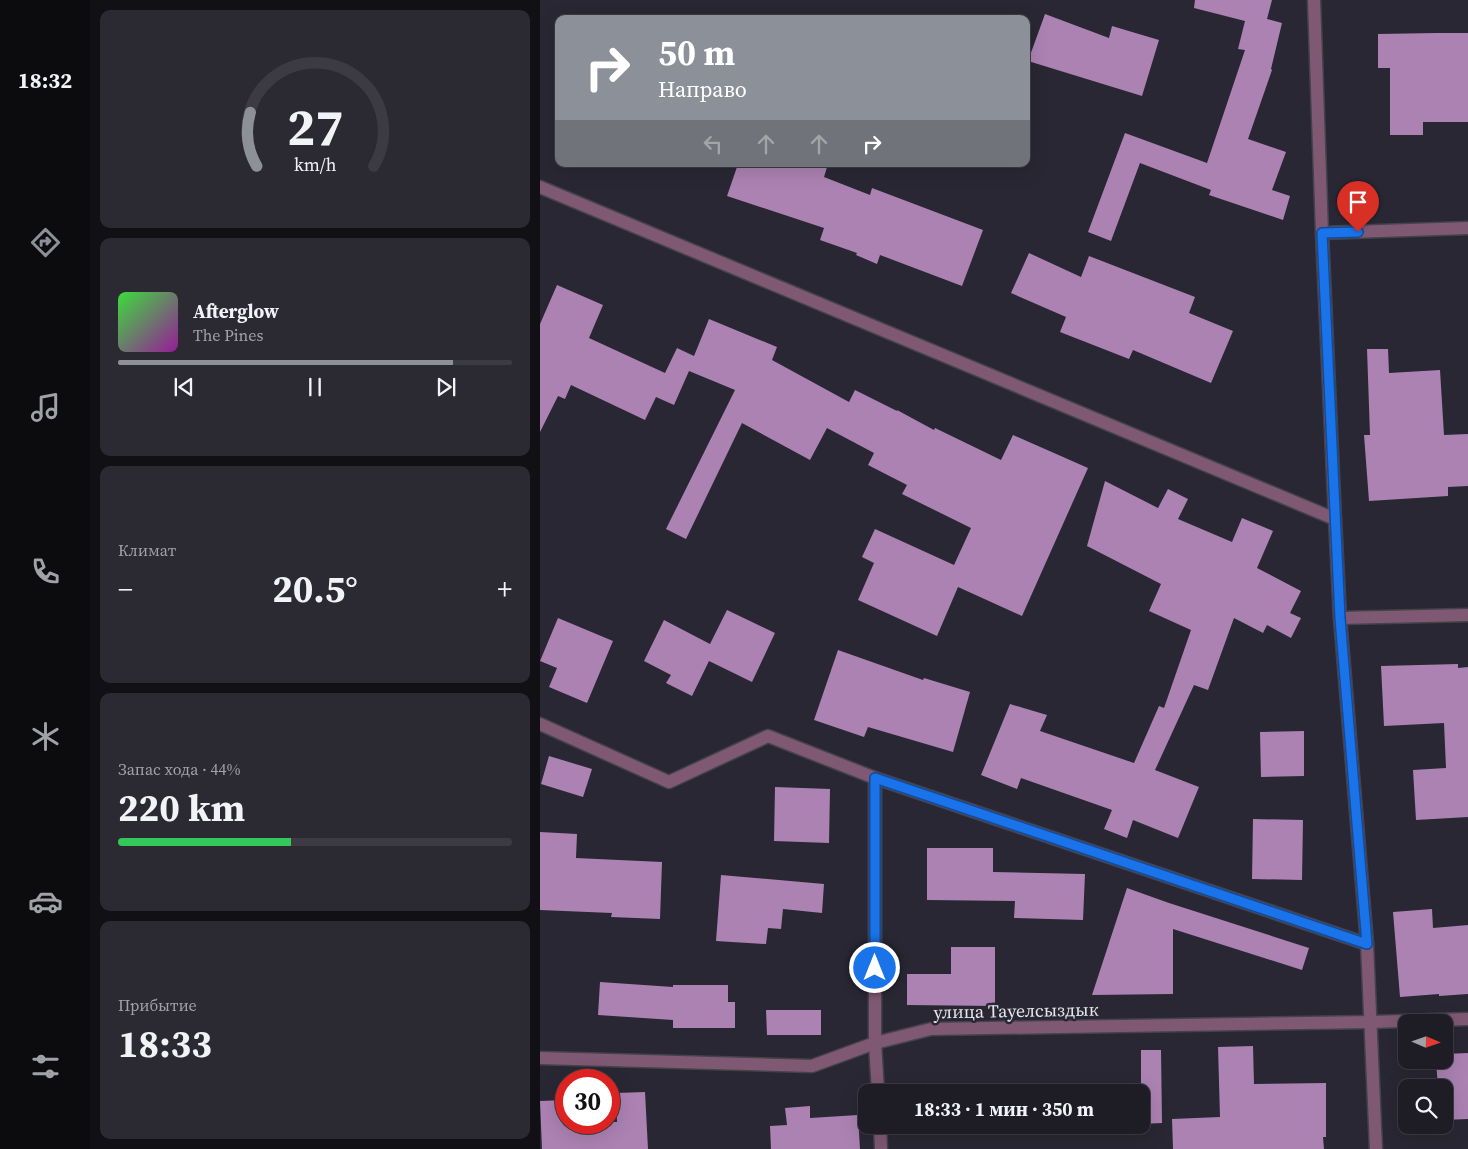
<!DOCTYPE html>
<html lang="ru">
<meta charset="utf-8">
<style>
:root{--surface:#1e1d26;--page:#2b2a32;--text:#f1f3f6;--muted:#a1a2a7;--line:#3c3b43;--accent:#8c9099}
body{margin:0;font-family:"Source Serif 4",serif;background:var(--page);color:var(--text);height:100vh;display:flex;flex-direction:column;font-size:19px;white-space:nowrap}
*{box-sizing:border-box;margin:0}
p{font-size:16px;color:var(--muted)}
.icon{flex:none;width:28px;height:28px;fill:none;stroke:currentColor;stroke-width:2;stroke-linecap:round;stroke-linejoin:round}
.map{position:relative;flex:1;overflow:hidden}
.sheet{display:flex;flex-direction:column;gap:10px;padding:10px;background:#101015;width:450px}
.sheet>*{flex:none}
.hud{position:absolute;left:15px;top:15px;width:475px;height:152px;border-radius:10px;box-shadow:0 5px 20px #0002,0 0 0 1px var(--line);background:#8c9099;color:#fff;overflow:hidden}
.needle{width:32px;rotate:92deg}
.controls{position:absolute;left:858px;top:1014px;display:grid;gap:10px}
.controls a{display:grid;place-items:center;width:55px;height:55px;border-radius:10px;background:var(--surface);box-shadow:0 5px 20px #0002,0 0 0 1px var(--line);font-size:25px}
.speed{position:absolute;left:15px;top:1069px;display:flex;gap:10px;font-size:25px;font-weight:700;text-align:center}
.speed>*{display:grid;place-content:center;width:65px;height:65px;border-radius:50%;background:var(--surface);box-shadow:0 5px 20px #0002,0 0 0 1px var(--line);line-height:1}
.speed .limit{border:8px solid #d22;background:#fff;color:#111}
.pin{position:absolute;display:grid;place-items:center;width:42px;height:42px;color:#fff;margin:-51px -21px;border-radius:50% 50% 50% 0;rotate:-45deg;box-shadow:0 0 5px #0007}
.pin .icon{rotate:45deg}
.me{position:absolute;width:55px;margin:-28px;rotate:0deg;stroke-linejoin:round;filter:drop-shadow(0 0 4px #0008)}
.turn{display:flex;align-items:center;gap:18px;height:105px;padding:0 20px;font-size:22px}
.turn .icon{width:65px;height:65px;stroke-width:2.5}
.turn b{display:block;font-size:35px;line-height:42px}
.lanes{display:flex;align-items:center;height:48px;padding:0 20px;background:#0003;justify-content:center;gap:25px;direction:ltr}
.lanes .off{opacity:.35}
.big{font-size:38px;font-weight:700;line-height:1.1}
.sheet .tile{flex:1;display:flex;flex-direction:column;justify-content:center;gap:8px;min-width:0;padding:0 18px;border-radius:10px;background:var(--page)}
.sheet .dial{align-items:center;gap:0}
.dial svg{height:130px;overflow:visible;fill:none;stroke:var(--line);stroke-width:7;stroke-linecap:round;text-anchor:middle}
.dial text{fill:var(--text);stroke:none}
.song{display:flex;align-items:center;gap:15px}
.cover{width:60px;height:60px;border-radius:8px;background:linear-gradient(135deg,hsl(120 70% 55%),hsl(300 70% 35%))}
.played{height:5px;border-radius:2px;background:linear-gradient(90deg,var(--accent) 85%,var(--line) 85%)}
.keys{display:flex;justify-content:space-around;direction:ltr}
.heat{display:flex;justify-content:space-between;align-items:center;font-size:28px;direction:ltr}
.charge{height:8px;border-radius:4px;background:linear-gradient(90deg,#34c759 44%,var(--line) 0)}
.trip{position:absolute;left:318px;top:1084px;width:292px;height:50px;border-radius:10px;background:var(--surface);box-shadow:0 5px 20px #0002,0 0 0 1px var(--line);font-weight:700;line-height:50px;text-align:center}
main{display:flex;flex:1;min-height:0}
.tab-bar{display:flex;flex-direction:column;width:90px;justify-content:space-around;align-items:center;background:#0c0c0f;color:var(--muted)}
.tab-bar .icon{width:35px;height:35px}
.tab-bar .on{color:var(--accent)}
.tab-bar b{font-size:22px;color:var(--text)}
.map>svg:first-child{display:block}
.building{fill:#ac82b2}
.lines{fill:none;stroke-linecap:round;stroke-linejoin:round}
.street-casing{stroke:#43424d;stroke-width:15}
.street{stroke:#7f5873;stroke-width:12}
.route-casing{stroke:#114b97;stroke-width:12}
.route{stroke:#1a73e8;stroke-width:9}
.labels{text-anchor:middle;stroke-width:5;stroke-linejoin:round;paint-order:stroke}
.street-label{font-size:18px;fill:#e7e7ef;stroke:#282733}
</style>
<main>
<nav class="tab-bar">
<b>18:32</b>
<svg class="icon on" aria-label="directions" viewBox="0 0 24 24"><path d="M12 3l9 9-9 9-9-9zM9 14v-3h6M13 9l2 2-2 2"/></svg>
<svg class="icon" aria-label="music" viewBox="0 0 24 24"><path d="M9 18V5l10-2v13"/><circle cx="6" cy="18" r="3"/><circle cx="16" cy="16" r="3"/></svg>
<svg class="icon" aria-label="phone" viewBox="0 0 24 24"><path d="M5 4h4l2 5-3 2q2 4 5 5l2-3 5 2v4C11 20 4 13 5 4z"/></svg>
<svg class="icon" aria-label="climate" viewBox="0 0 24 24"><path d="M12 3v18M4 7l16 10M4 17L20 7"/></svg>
<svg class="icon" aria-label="car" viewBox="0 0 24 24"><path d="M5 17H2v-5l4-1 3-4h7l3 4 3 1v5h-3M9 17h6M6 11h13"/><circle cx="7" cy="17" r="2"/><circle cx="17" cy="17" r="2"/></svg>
<svg class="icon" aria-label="filters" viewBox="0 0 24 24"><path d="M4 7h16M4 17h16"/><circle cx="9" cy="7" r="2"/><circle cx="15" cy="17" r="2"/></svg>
</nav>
<section class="sheet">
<div class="tile dial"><svg viewBox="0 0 100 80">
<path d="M14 69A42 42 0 1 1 86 69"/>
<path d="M14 69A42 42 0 0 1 10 36" stroke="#8c9099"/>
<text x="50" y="56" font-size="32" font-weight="700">27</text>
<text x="50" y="72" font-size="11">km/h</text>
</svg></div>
<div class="tile">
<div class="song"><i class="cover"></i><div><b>Afterglow</b><p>The Pines</p></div></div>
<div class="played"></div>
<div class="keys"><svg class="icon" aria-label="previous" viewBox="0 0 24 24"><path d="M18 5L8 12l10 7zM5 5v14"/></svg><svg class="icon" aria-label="pause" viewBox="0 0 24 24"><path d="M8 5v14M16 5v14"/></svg><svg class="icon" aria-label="next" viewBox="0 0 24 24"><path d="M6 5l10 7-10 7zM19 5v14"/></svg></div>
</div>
<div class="tile"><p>Климат</p>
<div class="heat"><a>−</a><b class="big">20.5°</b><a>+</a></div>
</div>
<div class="tile"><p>Запас хода · 44%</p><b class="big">220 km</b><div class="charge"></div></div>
<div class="tile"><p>Прибытие</p><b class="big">18:33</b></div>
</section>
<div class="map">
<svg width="928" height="1149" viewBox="0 0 928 1149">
<rect width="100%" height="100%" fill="#282733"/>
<g class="building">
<polygon points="655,0 732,0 727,19 742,23 731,69 732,70 708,139 746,152 732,190 750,196 743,220 669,195 671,190 600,163 571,241 548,232 585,133 667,163 705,50 698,49 705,21 654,8"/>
<polygon points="505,14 569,38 572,26 619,40 602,96 488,61"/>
<polygon points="896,33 928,33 928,122 883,122 883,135 850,135 850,68 838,68 838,34"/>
<polygon points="198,164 288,164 284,177 330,195 332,188 443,230 422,286 340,255 337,264 316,255 317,253 280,240 284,228 187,196"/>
<polygon points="489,253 541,277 549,256 655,297 649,313 693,331 671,383 593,350 589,359 520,332 526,317 471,293"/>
<polygon points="17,285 63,305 49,338 125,373 137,348 154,356 169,319 237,347 232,360 309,402 315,390 357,411 357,410 394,430 395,428 461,460 473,435 548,468 482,616 418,587 397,636 318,600 334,563 322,557 335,529 414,565 431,528 362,494 367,485 328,465 334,453 287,428 270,460 202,423 146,539 126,529 195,390 149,371 134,405 116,397 105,420 31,385 25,399 18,396 0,432 0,324"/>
<polygon points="827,349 848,349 849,373 900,370 904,435 928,434 928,486 908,487 908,496 829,501 824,435 830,435"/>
<polygon points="565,481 618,508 628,489 648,499 638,519 692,542 702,518 733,531 717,568 761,591 750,613 761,618 751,638 727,625 723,633 694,618 668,690 654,685 615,770 659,787 638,838 593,820 587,838 564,829 572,810 481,778 477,789 441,775 470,704 507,715 500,731 594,763 619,706 624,708 651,630 609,611 621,584 547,546"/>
<polygon points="187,610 235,633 212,682 169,661 152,696 126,683 131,675 104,661 124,620 170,644"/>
<polygon points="18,618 73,641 47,703 9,687 17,668 0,661"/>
<polygon points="298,650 383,680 384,678 430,692 413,752 328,727 324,737 274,720"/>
<polygon points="918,664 918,668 928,667 928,817 876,820 873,770 906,768 904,723 844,726 841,666"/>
<polygon points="764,731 764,776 721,777 720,732"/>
<polygon points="9,756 52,769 43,797 1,784"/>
<polygon points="235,787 290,789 289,843 234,841"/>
<polygon points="713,819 763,820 762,880 712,879"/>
<polygon points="0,832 37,834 36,858 122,862 120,919 71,917 72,913 0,910"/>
<polygon points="387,848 453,848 453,872 545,874 543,920 474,918 475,901 387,900"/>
<polygon points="181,875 284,884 282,913 243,909 241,929 228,928 226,944 176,941"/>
<polygon points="587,888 629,903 769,948 762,970 633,929 633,994 552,995"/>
<polygon points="892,909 893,928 928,925 928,994 899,996 899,994 860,997 853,912"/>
<polygon points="411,947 455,947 455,1006 367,1005 367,974 411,974"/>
<polygon points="60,982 133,987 133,985 188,985 188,1002 195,1002 195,1028 133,1028 133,1020 58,1015"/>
<polygon points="226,1010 281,1010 281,1035 227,1035"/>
<polygon points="713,1046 714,1084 786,1083 786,1137 783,1137 784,1149 633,1149 632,1119 680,1117 678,1047"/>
<polygon points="601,1050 621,1050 622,1123 601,1124"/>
<polygon points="928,1053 928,1119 904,1120 904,1088 898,1088 896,1060 904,1060 904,1054"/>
<polygon points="105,1092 108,1149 2,1149 0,1101 26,1100 26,1122 77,1122 76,1093"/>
<polygon points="270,1106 270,1118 318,1115 320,1149 231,1149 230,1126 247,1125 245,1108"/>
</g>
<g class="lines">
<defs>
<g id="street">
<polyline points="774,0 782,233 795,519 800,618 827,944 836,1149"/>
<polyline points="0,187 795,519"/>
<polyline points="782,233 928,228"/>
<polyline points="800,618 928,615"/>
<polyline points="0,724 129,782 228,736 335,778 827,944"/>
<polyline points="335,778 335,1043 338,1092"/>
<polyline points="0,1058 272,1066 335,1043 391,1029 831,1022 928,1019"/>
<polyline points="340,1125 341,1149"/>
</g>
</defs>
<use href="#street" class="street-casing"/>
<use href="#street" class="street"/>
</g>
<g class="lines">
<defs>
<polyline id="route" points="335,968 335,778 827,944 800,618 782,233 818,232"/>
</defs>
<use href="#route" class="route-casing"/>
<use href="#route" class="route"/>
</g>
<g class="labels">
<g class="street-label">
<text transform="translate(476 1011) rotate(-1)" y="6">улица Тауелсыздык</text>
</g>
</g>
</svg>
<div class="controls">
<a><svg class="needle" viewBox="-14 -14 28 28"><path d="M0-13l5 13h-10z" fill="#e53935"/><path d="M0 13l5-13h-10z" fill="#a1a2a7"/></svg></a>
<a><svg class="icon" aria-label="search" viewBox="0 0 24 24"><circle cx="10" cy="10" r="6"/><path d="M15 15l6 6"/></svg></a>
</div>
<div class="speed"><div class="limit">30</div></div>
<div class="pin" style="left:818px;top:232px;background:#d93025"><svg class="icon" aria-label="arrive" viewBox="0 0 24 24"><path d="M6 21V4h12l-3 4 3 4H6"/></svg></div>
<svg class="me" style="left:335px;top:968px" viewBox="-20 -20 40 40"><circle r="17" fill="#1a73e8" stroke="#fff" stroke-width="3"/><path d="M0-11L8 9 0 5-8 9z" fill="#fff"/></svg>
<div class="trip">18:33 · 1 мин · 350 m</div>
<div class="hud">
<div class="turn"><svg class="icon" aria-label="right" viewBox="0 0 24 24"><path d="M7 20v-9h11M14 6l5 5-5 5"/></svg><div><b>50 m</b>Направо</div></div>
<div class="lanes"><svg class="icon off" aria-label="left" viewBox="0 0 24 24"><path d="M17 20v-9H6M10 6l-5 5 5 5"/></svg><svg class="icon off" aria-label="ahead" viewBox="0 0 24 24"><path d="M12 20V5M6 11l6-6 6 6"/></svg><svg class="icon off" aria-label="ahead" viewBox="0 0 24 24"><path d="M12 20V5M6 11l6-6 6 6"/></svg><svg class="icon" aria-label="right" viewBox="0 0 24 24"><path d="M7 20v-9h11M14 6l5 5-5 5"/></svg></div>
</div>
</div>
</main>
